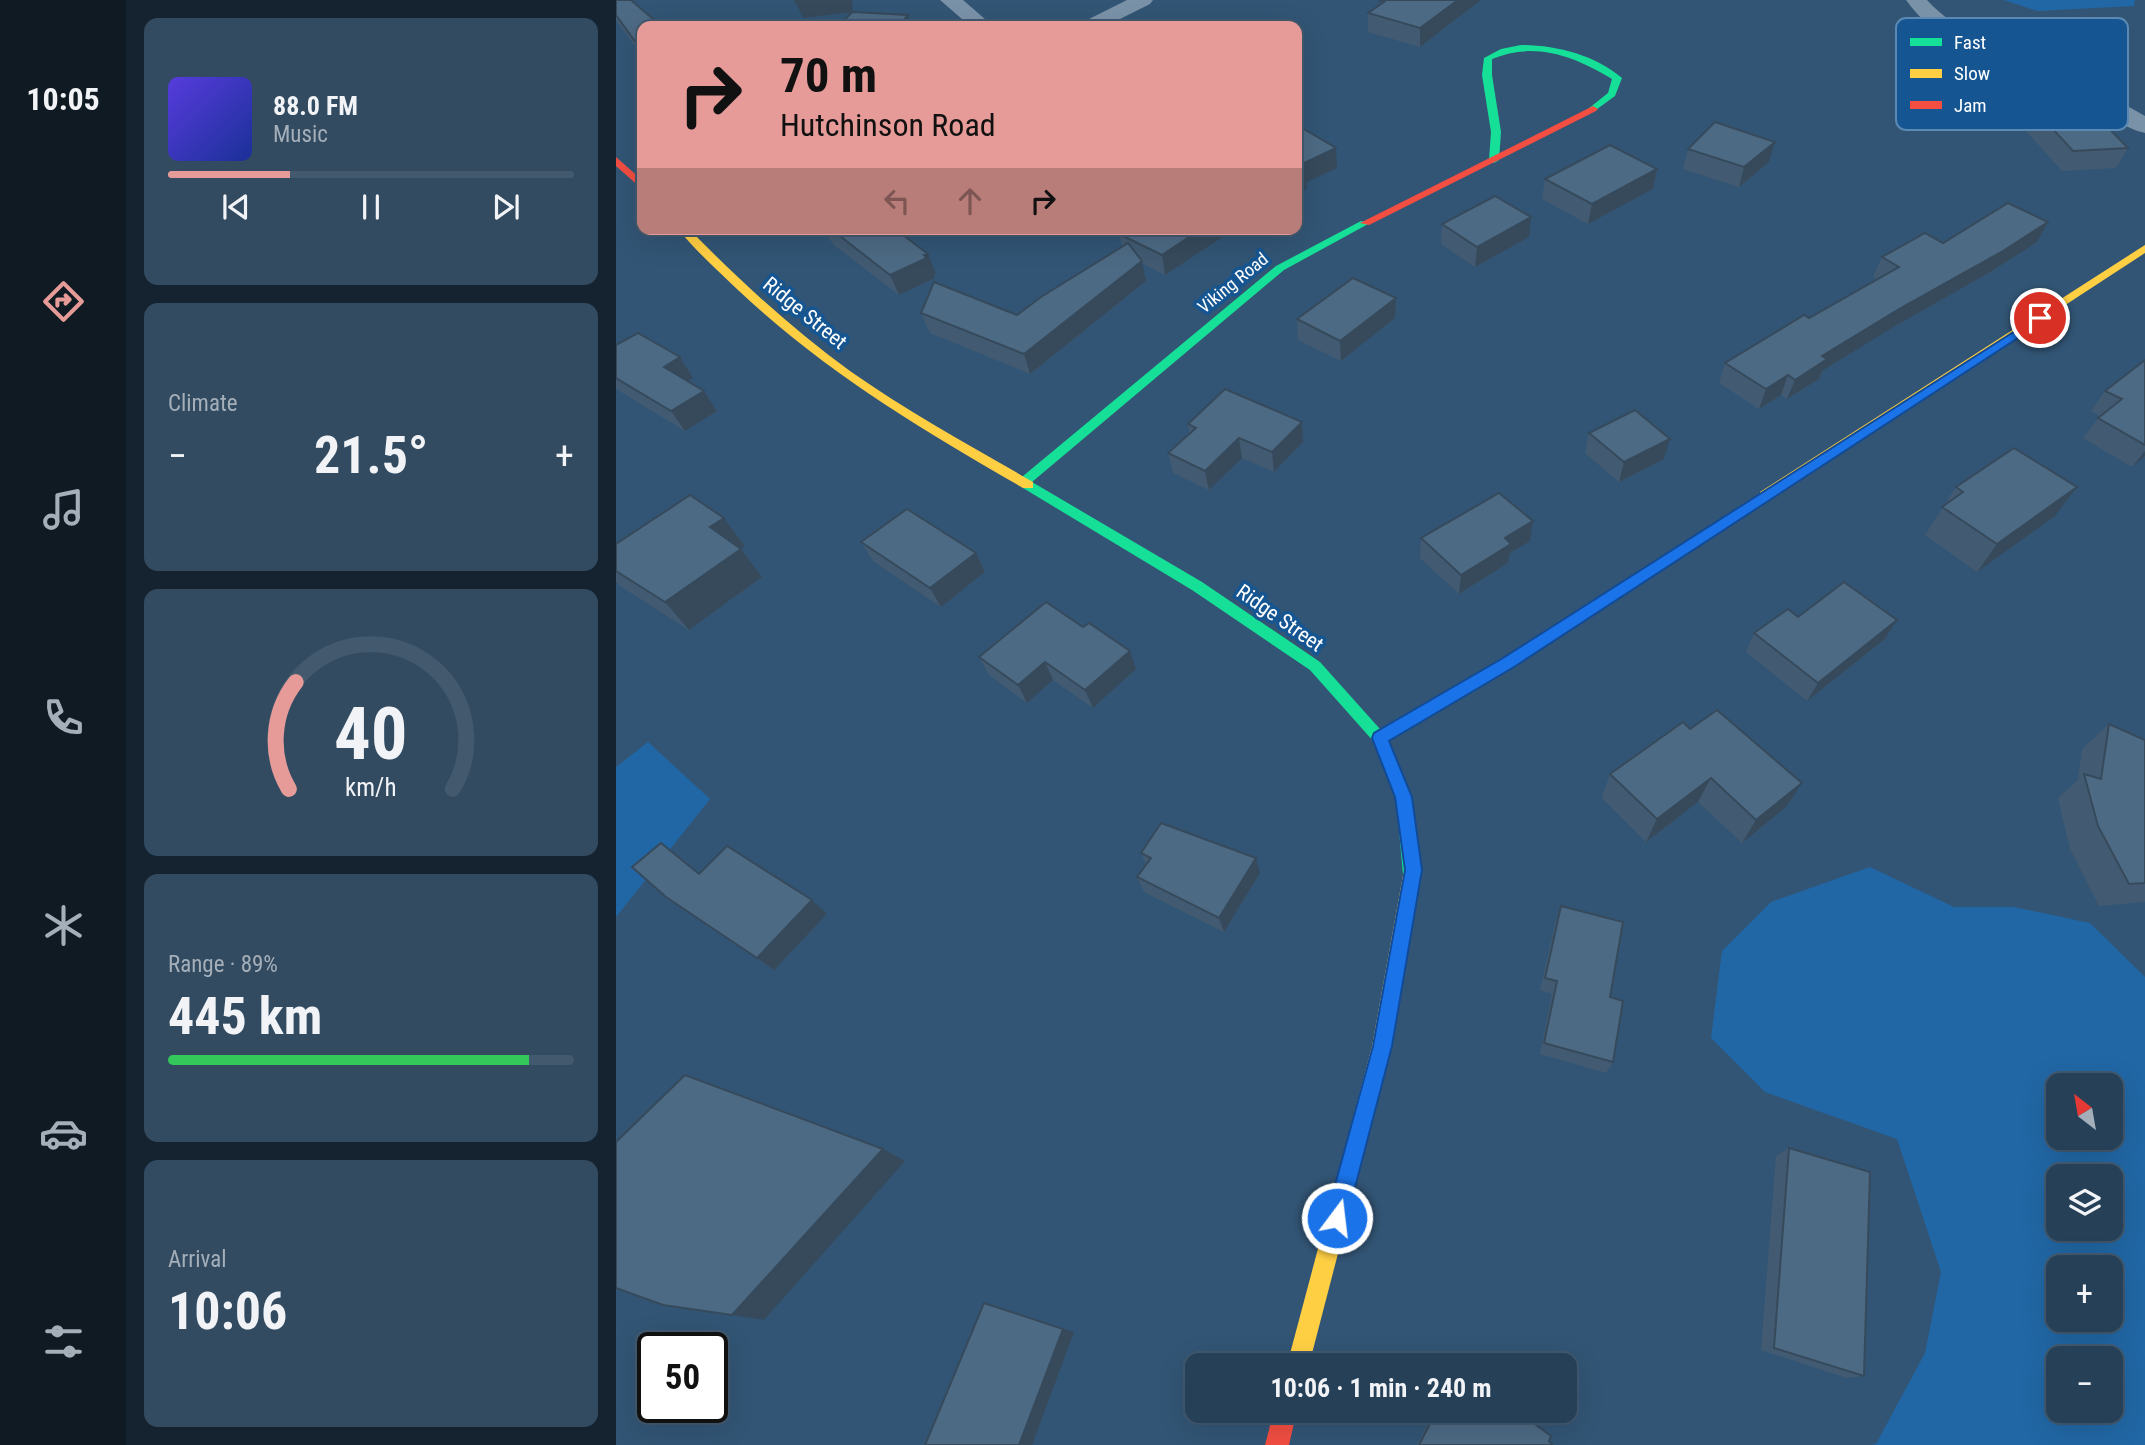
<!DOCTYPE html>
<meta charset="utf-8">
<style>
:root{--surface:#264058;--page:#324b61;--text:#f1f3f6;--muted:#a4afba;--line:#42596e;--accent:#e69b98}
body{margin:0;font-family:"Roboto Condensed",sans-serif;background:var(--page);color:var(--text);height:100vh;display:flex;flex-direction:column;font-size:26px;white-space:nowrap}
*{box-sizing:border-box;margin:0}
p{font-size:23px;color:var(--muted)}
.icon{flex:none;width:38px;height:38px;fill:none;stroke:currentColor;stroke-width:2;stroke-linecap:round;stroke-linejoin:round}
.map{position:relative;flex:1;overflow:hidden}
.side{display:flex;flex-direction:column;gap:18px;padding:18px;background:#152330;width:490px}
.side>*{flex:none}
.top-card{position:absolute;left:21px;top:21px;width:665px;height:214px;border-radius:14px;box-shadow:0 7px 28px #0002,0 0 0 2px var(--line);background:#e69b98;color:#111;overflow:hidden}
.needle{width:46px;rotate:329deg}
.fabs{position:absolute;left:1430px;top:1073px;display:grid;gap:14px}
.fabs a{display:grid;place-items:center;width:77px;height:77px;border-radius:14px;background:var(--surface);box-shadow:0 7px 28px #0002,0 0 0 2px var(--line);font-size:35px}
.speed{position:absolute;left:21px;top:1332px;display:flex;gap:14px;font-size:35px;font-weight:700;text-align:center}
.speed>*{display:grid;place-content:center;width:91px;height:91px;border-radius:50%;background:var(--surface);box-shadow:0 7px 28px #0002,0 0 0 2px var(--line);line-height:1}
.speed .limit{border:4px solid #111;border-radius:10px;background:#fff;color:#111}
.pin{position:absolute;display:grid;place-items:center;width:60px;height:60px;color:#fff;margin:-30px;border:4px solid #fff;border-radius:50%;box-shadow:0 2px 7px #0007}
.me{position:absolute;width:77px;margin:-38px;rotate:15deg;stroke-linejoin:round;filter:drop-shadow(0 0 5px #0008)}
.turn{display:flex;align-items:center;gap:24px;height:147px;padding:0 28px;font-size:32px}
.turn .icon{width:91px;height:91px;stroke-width:2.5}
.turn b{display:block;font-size:49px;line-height:60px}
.lanes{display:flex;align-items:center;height:66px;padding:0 28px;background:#0003;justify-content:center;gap:35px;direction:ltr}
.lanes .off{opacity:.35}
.big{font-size:52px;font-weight:700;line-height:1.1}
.side .card{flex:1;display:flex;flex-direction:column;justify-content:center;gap:10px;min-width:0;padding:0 24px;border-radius:14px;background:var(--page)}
.side .dial{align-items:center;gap:0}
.dial svg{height:182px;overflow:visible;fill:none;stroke:var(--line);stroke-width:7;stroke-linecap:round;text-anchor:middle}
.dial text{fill:var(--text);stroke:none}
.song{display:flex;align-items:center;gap:21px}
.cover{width:84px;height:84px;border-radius:10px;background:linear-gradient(135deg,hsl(250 70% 55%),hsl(230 70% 35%))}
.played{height:7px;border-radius:4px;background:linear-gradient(90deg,var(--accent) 30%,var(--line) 30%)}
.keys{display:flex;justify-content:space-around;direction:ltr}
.heat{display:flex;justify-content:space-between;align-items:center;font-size:38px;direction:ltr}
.charge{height:10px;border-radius:5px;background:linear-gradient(90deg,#34c759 89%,var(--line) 0)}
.trip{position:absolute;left:569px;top:1353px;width:392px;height:70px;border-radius:14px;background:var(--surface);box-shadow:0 7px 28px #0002,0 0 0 2px var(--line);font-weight:700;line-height:70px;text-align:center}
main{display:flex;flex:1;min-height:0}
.menu{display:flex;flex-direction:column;width:126px;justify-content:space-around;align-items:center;background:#0f1a23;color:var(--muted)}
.menu .icon{width:49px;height:49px}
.menu .selected{color:var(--accent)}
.menu b{font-size:32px;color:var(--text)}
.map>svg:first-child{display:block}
.green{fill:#2167a5;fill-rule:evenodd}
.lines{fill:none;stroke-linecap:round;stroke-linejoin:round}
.street{fill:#7a92a8;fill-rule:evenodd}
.fast{fill:#16e098;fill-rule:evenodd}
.slow{fill:#ffcf43;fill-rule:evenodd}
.jam{fill:#f24e42;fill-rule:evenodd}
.wall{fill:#425b72}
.shaded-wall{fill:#364a5c}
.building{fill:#4d6a84;stroke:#364a5c;stroke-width:2}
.route{fill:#1a73e8;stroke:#114b97;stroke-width:2}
.labels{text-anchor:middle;stroke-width:7;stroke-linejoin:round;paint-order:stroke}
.far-street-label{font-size:18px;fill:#fff;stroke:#155692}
.street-label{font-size:21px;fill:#fff;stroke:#155692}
.key{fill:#155692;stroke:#5b89b3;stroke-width:2}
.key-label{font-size:19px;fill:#fff}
</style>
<main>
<nav class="menu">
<b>10:05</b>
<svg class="icon selected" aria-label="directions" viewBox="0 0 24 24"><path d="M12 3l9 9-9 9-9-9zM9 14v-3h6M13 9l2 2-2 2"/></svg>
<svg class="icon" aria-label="music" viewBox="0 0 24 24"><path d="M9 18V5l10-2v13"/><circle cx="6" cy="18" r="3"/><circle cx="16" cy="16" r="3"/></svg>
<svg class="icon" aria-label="phone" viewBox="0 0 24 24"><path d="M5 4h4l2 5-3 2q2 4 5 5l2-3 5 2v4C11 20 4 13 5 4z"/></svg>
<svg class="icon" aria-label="climate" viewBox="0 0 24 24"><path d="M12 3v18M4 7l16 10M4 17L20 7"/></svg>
<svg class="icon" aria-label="car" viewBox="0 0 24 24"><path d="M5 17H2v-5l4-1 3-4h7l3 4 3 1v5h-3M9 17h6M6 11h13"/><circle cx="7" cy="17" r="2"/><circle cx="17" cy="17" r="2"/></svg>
<svg class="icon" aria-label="filters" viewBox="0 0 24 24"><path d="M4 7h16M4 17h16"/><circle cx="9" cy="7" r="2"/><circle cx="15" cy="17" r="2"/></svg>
</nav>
<section class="side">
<div class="card">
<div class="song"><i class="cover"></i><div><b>88.0 FM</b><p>Music</p></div></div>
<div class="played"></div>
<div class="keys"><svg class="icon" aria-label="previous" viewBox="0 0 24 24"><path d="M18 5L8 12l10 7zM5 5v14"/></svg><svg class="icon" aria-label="pause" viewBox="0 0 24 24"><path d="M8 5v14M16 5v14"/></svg><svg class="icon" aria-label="next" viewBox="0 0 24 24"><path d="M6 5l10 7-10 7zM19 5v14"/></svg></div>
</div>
<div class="card"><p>Climate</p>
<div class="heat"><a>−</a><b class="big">21.5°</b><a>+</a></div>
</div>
<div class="card dial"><svg viewBox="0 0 100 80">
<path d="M14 69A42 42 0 1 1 86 69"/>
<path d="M14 69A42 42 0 0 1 17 22" stroke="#e69b98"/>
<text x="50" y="56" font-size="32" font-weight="700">40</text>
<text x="50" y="72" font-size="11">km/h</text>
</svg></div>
<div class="card"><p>Range · 89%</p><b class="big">445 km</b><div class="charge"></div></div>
<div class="card"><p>Arrival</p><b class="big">10:06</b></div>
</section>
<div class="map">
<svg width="1529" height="1445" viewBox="0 0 1529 1445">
<rect width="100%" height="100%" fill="#325575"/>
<g class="green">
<polygon points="1388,0 1519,0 1518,6 1421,11"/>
<polygon points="32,742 94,799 0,917 0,767"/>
<path d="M1254,867L1338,907H1398L1474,923L1529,977V1445H1256L1260,1444L1309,1353L1325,1272L1281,1139L1149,1092L1095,1038L1106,951L1155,902ZM1442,1085H1494V1138H1442ZM1442,1176H1494V1228H1442ZM1442,1267H1494V1320H1442ZM1442,1358H1494V1410H1442Z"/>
</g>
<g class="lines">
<g class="street">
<polygon points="324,0 347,0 377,26 354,26"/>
<polygon points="511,0 537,0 534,4 490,26 464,26 467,22"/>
<path d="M1290,0H1311C1346,38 1396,52 1443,72C1472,84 1501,100 1529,116V133C1504,127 1480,107 1457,95C1401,67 1328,54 1290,0Z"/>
</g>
<g class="fast">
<path d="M905,45C940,45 979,55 1006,78L999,96L977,112L972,109L992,93L996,79C958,56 919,41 876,59V75L885,132L883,160L878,163L873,160L875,132L866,75L868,58L885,49Z"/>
<polygon points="745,221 754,223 668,270 416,482 586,582 704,662 772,738 796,797 805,875 802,881 796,883 790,881 787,875 780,797 758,742 694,670 576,590 407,488 401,481 660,266"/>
</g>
<g class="slow">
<path d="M62,229H73C123,280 176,329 234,371C292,412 355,446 417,482V488H407C302,427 212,374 122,290C102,271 80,251 62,229Z"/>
<polygon points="1529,245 1529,253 1154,498 1144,498 1144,492"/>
<polygon points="796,867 802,869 805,875 776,1046 693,1365 671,1365 756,1046 787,875 790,869"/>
</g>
<g class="jam">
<polygon points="977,106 982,109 980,111 753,225 744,223"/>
<polygon points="0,157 26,180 26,189 0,166"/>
<polygon points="1149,490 1156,495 1154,498 897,667 770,743 758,743 756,738 758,733 887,659"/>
<polygon points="658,1410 681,1410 673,1445 649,1445"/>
</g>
</g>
<g class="wall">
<polygon points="0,0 26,26 26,56 0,20"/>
<polygon points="765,0 865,0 804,47 752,32 752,13 764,5"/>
<polygon points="1421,112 1512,148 1500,168 1446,171 1411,132"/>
<polygon points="1072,149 1153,162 1123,187 1067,169"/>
<polygon points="1041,169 1037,189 972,224 926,199 929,179"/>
<polygon points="1432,222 1421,242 1376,271 1274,329 1206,371 1203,379 1171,399 1165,395 1143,409 1103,383 1109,363 1193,318 1261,279 1257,277 1266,257"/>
<polygon points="826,224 913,237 859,267 825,244"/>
<polygon points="206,229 279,229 320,274 318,275 319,278 283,295 218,245"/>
<polygon points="510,229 619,229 549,275 526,263 530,281 414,374 314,333 305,313 401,315 506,247 503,234"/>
<polygon points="780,298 779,318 725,361 682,340 681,319"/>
<polygon points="0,345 77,378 72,381 88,391 101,411 69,431 0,389"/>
<polygon points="1529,360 1529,456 1516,467 1467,438 1484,416 1475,411 1489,391"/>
<polygon points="686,422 687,442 658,472 626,458 593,490 557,473 552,453 574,434 572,424"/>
<polygon points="973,433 1048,459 1003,482 969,453"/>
<polygon points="1340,487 1439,516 1361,572 1309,535"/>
<polygon points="108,518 129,546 125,549 146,577 73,630 4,586 0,581 0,544"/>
<polygon points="917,521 914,541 894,553 892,563 843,594 804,558 805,538"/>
<polygon points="245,542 360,553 369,572 325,607 257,561"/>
<polygon points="1182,617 1281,620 1269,639 1191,701 1130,652 1138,633"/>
<polygon points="363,657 520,669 477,708 437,680 411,703 373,675"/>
<polygon points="1067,722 1170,807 1126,843 1082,802 1030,842 986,798 994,774"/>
<polygon points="1493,724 1529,740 1529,902 1483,906 1454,849 1442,798 1462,780 1466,749"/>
<polygon points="525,853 640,858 644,873 608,932 528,892 521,877 530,865"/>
<polygon points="64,857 83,874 196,900 211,914 158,970 50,897"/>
<polygon points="945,906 994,997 997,1062 990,1073 924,1054 936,994 924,990 940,920"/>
<polygon points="1173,1148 1248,1376 1231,1378 1145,1350 1160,1156"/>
<polygon points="818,1410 900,1410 937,1445 801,1445"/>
</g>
<g class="shaded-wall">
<polygon points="178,0 236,0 237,12 187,18 180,3 179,3"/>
<polygon points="842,0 865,0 804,47 804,28"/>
<polygon points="292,15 295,26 283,26"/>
<polygon points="1159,142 1153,162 1123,187 1128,167"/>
<polygon points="720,148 721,168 691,182 691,189 681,194 681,173 684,165"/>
<polygon points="1041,169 1037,189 972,224 976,204"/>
<polygon points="915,217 913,237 859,267 861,247"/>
<polygon points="1432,222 1421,242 1376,271 1274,329 1206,371 1203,379 1171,399 1179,380 1206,356 1283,309"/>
<polygon points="585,229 619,229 549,275 546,255"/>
<polygon points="312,254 320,274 318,275 319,278 283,295 274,275"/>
<polygon points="526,261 530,281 414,374 408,354"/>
<polygon points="780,298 779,318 725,361 724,341"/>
<polygon points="64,357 77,378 62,387 48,367"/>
<polygon points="1172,375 1165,395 1143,409 1150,389"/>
<polygon points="88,391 101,411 69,431 55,411"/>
<polygon points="686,422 687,442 658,472 656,452"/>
<polygon points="623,438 626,458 593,490 589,471"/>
<polygon points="1054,439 1048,459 1003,482 1008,462"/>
<polygon points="1529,451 1529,456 1516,467"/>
<polygon points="1461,487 1439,516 1361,572 1381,544"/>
<polygon points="108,518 129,546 115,556 94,527"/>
<polygon points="917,521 914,541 894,553 892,563 843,594 845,575 889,538"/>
<polygon points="125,549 146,577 73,630 49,602"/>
<polygon points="360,553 369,572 325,607 314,588"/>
<polygon points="1281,620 1269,639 1191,701 1202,683"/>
<polygon points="514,651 520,669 477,708 469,690"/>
<polygon points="429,662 437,680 411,703 402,685"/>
<polygon points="1095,778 1082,802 1030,842 1041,819"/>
<polygon points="1186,783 1170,807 1126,843 1140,820"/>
<polygon points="640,858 644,873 608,932 603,918"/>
<polygon points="196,900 211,914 158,970 141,958"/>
<polygon points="267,1149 289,1161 148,1320 116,1315"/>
<polygon points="368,1303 458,1332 416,1445 403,1445"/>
</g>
<g class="building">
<polygon points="0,0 15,0 45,26 26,26 26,51 0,15"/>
<polygon points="765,0 842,0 804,28 752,13 768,2 764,1"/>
<polygon points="236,12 292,15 283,26 223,26"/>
<polygon points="1475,110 1512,148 1457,151 1421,112"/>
<polygon points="1099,122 1159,142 1128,167 1072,149"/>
<polygon points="681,125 720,148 684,165 690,169 681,173"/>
<polygon points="994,145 1041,169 976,204 929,179"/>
<polygon points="879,196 915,217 861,247 826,224"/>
<polygon points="1392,203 1432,222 1387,251 1283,309 1206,356 1211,359 1179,380 1172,375 1150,389 1109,363 1188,315 1193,318 1283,267 1266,257 1309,233 1327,243"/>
<polygon points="215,229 279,229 312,254 308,255 311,258 274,275"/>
<polygon points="510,229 585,229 546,255 503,234"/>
<polygon points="512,243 526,261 408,354 305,313 318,282 401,315 425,297"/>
<polygon points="737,278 780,298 724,341 681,319"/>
<polygon points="22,333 64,357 48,367 88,391 55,411 0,378 0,345"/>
<polygon points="1529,360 1529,445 1482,418 1506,399 1489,391"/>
<polygon points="609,389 686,422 656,452 623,438 589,471 552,453 580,428 572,424"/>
<polygon points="1019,410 1054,439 1008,462 973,433"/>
<polygon points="1398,448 1461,487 1381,544 1326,507 1347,492 1340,487"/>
<polygon points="883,493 917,521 889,538 895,544 845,575 805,538"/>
<polygon points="74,495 108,518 94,527 125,549 49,602 0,571 0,544"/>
<polygon points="291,509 360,553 314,588 245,542"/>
<polygon points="1228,582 1281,620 1202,683 1138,633 1172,609 1182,617"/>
<polygon points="430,602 467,627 473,623 514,651 469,690 429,662 402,685 363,657"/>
<polygon points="1101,710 1186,783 1140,820 1095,778 1041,819 994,774 1067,722 1074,729"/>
<polygon points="1493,724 1529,740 1529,883 1513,884 1482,826 1468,774 1485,779"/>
<polygon points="545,823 640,858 603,918 521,877 535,858 525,853"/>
<polygon points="45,843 83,874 111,846 196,900 141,958 50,897 16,867"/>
<polygon points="945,906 1007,922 994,997 1007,1001 997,1062 928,1043 941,981 929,978"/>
<polygon points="69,1075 267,1149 116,1315 47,1305 0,1288 0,1142"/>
<polygon points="1173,1148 1254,1172 1248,1376 1158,1348"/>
<polygon points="368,1303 447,1329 403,1445 309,1445"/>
<polygon points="821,1410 900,1410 935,1436 933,1441 937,1445 803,1445"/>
</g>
<polygon class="route" points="1424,315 1429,318 1428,321 898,667 773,741 796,797 806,870 776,1046 731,1218 728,1225 721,1229 713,1225 710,1218 757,1046 789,870 779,797 756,738 758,733 887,658"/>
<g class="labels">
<g class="far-street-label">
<text transform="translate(617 283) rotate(-39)" y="6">Viking Road</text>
</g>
<g class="street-label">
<text transform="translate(189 313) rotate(39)" y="7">Ridge Street</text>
<text transform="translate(664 618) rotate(35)" y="7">Ridge Street</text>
</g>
</g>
<rect x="1280" y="18" width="232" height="112" rx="10" class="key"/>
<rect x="1294" y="38" width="32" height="8" fill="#16e098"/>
<rect x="1294" y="69" width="32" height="9" fill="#ffcf43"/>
<rect x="1294" y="101" width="32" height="8" fill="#f24e42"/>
<g class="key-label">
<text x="1338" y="49">Fast</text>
<text x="1338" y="80">Slow</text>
<text x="1338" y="112">Jam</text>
</g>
</svg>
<div class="fabs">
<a><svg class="needle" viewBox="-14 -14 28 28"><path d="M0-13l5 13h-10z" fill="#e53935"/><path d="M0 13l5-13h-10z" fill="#a4afba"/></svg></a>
<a><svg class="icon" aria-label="layers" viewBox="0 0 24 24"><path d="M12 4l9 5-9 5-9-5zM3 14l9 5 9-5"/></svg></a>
<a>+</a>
<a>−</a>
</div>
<div class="speed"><div class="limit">50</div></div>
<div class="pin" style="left:1424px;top:318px;background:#d93025"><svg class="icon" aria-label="arrive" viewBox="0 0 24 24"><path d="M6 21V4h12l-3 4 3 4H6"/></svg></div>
<svg class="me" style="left:721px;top:1218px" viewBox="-20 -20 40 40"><circle r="17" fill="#1a73e8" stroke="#fff" stroke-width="3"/><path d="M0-11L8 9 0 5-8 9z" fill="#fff"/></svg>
<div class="trip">10:06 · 1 min · 240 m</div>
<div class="top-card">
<div class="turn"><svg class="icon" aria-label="right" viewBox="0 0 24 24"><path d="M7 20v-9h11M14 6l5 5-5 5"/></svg><div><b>70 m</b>Hutchinson Road</div></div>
<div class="lanes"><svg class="icon off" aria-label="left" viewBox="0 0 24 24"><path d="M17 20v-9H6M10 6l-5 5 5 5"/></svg><svg class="icon off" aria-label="ahead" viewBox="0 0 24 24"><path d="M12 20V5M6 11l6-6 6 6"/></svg><svg class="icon" aria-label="right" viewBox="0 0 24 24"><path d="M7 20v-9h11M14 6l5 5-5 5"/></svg></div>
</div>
</div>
</main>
